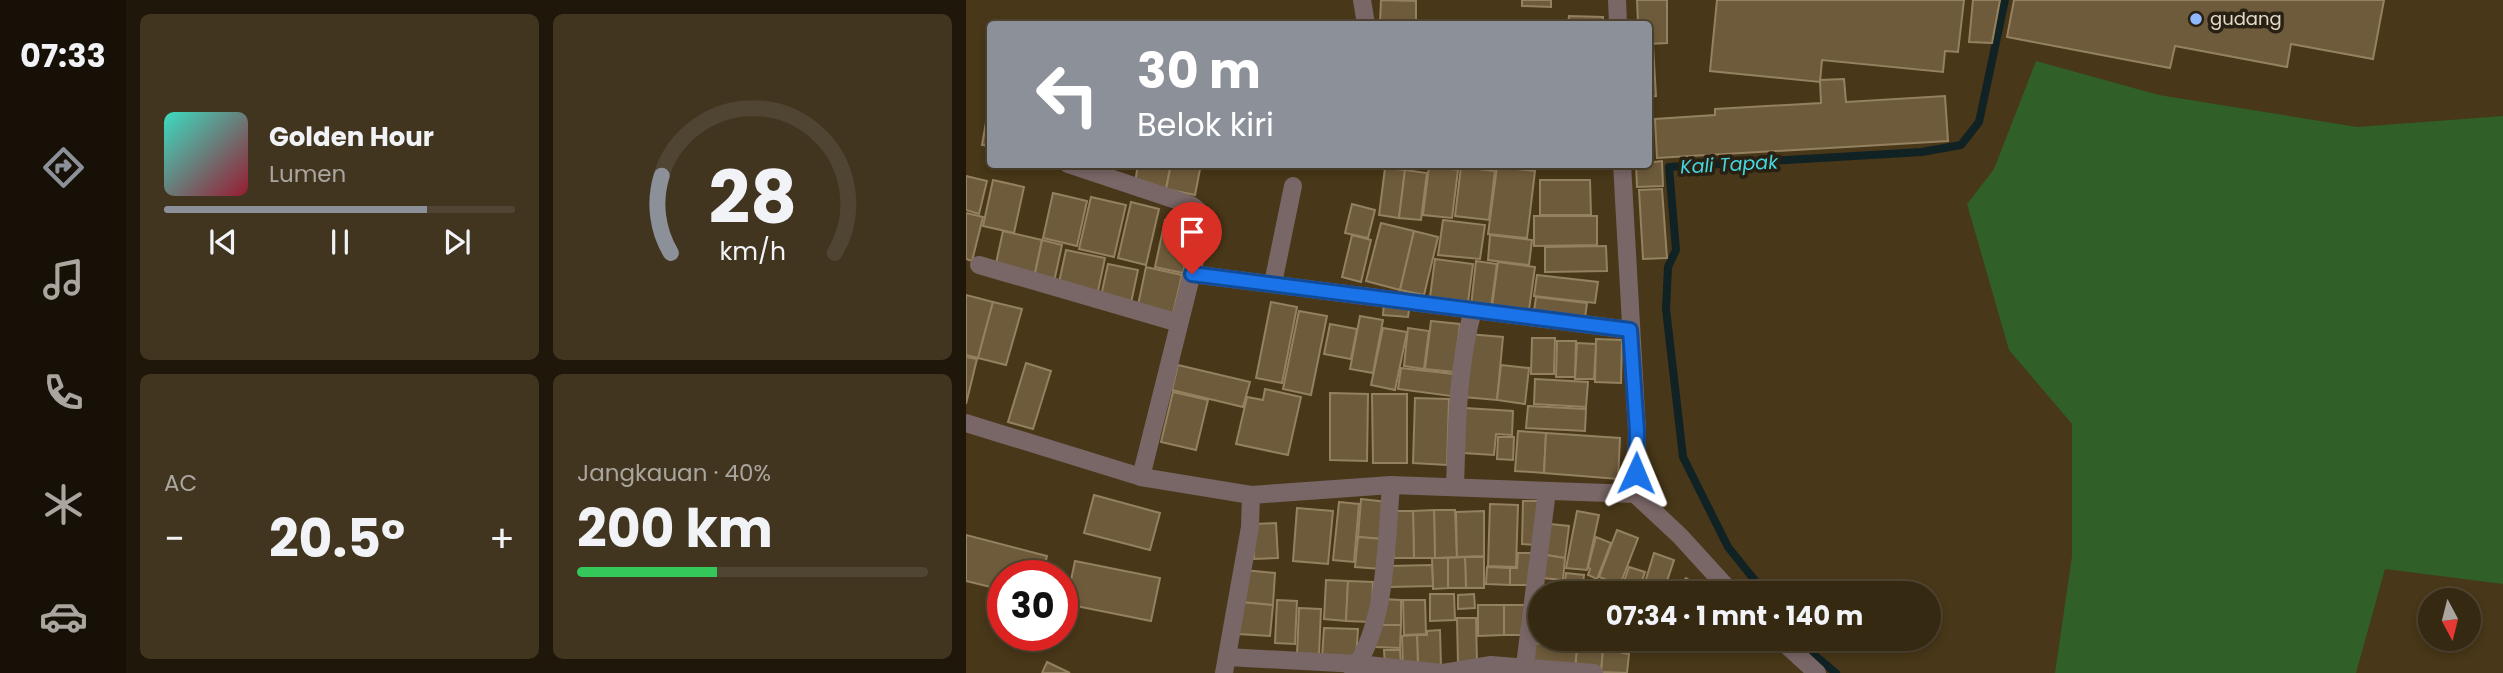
<!DOCTYPE html>
<html lang="id">
<meta charset="utf-8">
<style>
:root{--surface:#362912;--page:#413520;--text:#f1f3f6;--muted:#aaa69f;--line:#504532;--accent:#8c9099}
body{margin:0;font-family:Poppins,sans-serif;background:var(--page);color:var(--text);height:100vh;display:flex;flex-direction:column;font-size:26px;white-space:nowrap}
*{box-sizing:border-box;margin:0}
p{font-size:23px;color:var(--muted)}
.icon{flex:none;width:38px;height:38px;fill:none;stroke:currentColor;stroke-width:2;stroke-linecap:round;stroke-linejoin:round}
.map{position:relative;flex:1;overflow:hidden}
.panel{display:flex;flex-direction:column;gap:14px;padding:14px;background:#1e170a;width:840px}
.panel>*{flex:none}
.banner{position:absolute;left:21px;top:21px;width:665px;height:147px;border-radius:7px;box-shadow:0 4px 10px #0003,0 0 0 2px var(--line);background:#8c9099;color:#fff;overflow:hidden}
.needle{width:46px;rotate:173deg}
.fabs{position:absolute;left:1452px;top:588px;display:grid;gap:14px}
.fabs a{display:grid;place-items:center;width:63px;height:63px;border-radius:50%;background:var(--surface);box-shadow:0 4px 10px #0003,0 0 0 2px var(--line);font-size:35px}
.speed{position:absolute;left:21px;top:560px;display:flex;gap:14px;font-size:35px;font-weight:700;text-align:center}
.speed>*{display:grid;place-content:center;width:91px;height:91px;border-radius:50%;background:var(--surface);box-shadow:0 4px 10px #0003,0 0 0 2px var(--line);line-height:1}
.speed .limit{border:10px solid #d22;background:#fff;color:#111}
.pin{position:absolute;display:grid;place-items:center;width:60px;height:60px;color:#fff;margin:-72px -30px;border-radius:50% 50% 50% 0;rotate:-45deg;box-shadow:0 0 7px #0007}
.pin .icon{rotate:45deg}
.me{position:absolute;width:77px;margin:-38px;rotate:1deg;stroke-linejoin:round;filter:drop-shadow(0 0 5px #0008)}
.turn{display:flex;align-items:center;gap:24px;height:147px;padding:0 35px;font-size:32px}
.turn .icon{width:91px;height:91px;stroke-width:2.5}
.turn b{display:block;font-size:49px;line-height:60px}
.big{font-size:52px;font-weight:700;line-height:1.1}
.panel .widget{flex:1;display:flex;flex-direction:column;justify-content:center;gap:10px;min-width:0;padding:0 24px;border-radius:10px;background:var(--page)}
.panel .dial{align-items:center;gap:0}
.dial svg{height:182px;overflow:visible;fill:none;stroke:var(--line);stroke-width:7;stroke-linecap:round;text-anchor:middle}
.dial text{fill:var(--text);stroke:none}
.song{display:flex;align-items:center;gap:21px}
.cover{width:84px;height:84px;border-radius:10px;background:linear-gradient(135deg,hsl(170 70% 55%),hsl(350 70% 35%))}
.played{height:7px;border-radius:4px;background:linear-gradient(90deg,var(--accent) 75%,var(--line) 75%)}
.keys{display:flex;justify-content:space-around;direction:ltr}
.heat{display:flex;justify-content:space-between;align-items:center;font-size:38px;direction:ltr}
.charge{height:10px;border-radius:5px;background:linear-gradient(90deg,#34c759 40%,var(--line) 0)}
.panel .tiles{flex:1;display:grid;gap:14px;grid-template-columns:repeat(2,1fr)}
.trip{position:absolute;left:562px;top:581px;width:413px;height:70px;border-radius:35px;background:var(--surface);box-shadow:0 4px 10px #0003,0 0 0 2px var(--line);font-weight:700;line-height:70px;text-align:center}
main{display:flex;flex:1;min-height:0}
.dock{display:flex;flex-direction:column;width:126px;justify-content:space-around;align-items:center;background:#161007;color:var(--muted)}
.dock .icon{width:49px;height:49px}
.dock .selected{color:var(--accent)}
.dock b{font-size:32px;color:var(--text)}
.map>svg:first-child{display:block}
.green{fill:#305f28}
.lines{fill:none;stroke-linecap:round;stroke-linejoin:round}
.stream{stroke:#102223;stroke-width:8}
.building{fill:#6e5b3b;stroke:#94815f;stroke-width:2}
.minor{stroke:#796666;stroke-width:18}
.route-casing{stroke:#114b97;stroke-width:18}
.route{stroke:#1a73e8;stroke-width:12}
.poi-dot{fill:#90b8fd;stroke:#282013;stroke-width:2.5}
.labels{text-anchor:middle;stroke-width:7;stroke-linejoin:round;paint-order:stroke}
.poi-label{font-size:18px;fill:#e4dac8;stroke:#282013;text-anchor:start}
.water-label{font-size:19px;font-style:italic;fill:#45d7df;stroke:#282013}
</style>
<main>
<nav class="dock">
<b>07:33</b>
<svg class="icon selected" aria-label="directions" viewBox="0 0 24 24"><path d="M12 3l9 9-9 9-9-9zM9 14v-3h6M13 9l2 2-2 2"/></svg>
<svg class="icon" aria-label="music" viewBox="0 0 24 24"><path d="M9 18V5l10-2v13"/><circle cx="6" cy="18" r="3"/><circle cx="16" cy="16" r="3"/></svg>
<svg class="icon" aria-label="phone" viewBox="0 0 24 24"><path d="M5 4h4l2 5-3 2q2 4 5 5l2-3 5 2v4C11 20 4 13 5 4z"/></svg>
<svg class="icon" aria-label="climate" viewBox="0 0 24 24"><path d="M12 3v18M4 7l16 10M4 17L20 7"/></svg>
<svg class="icon" aria-label="car" viewBox="0 0 24 24"><path d="M5 17H2v-5l4-1 3-4h7l3 4 3 1v5h-3M9 17h6M6 11h13"/><circle cx="7" cy="17" r="2"/><circle cx="17" cy="17" r="2"/></svg>
</nav>
<section class="panel">
<div class="tiles">
<div class="widget">
<div class="song"><i class="cover"></i><div><b>Golden Hour</b><p>Lumen</p></div></div>
<div class="played"></div>
<div class="keys"><svg class="icon" aria-label="previous" viewBox="0 0 24 24"><path d="M18 5L8 12l10 7zM5 5v14"/></svg><svg class="icon" aria-label="pause" viewBox="0 0 24 24"><path d="M8 5v14M16 5v14"/></svg><svg class="icon" aria-label="next" viewBox="0 0 24 24"><path d="M6 5l10 7-10 7zM19 5v14"/></svg></div>
</div>
<div class="widget dial"><svg viewBox="0 0 100 80">
<path d="M14 69A42 42 0 1 1 86 69"/>
<path d="M14 69A42 42 0 0 1 10 35" stroke="#8c9099"/>
<text x="50" y="56" font-size="32" font-weight="700">28</text>
<text x="50" y="72" font-size="11">km/h</text>
</svg></div>
<div class="widget"><p>AC</p>
<div class="heat"><a>−</a><b class="big">20.5°</b><a>+</a></div>
</div>
<div class="widget"><p>Jangkauan · 40%</p><b class="big">200 km</b><div class="charge"></div></div>
</div>
</section>
<div class="map">
<svg width="1537" height="673" viewBox="0 0 1537 673">
<rect width="100%" height="100%" fill="#483718"/>
<polygon class="green" points="1070,61 1193,95 1391,127 1537,116 1537,584 1419,569 1390,673 1089,673 1106,556 1106,424 1043,350 1001,204 1028,169"/>
<g class="lines">
<g class="stream">
<polyline points="799,593 762,547 717,457 700,309 702,267 710,250 703,167 956,152 995,145 1013,122 1039,0"/>
<polyline points="835,639 846,653 870,673"/>
</g>
</g>
<g class="building">
<polygon points="415,0 450,1 450,24 414,24"/>
<polygon points="556,0 585,0 585,7 556,6"/>
<polygon points="671,0 701,0 701,43 682,44 682,24 672,24"/>
<polygon points="751,0 998,0 992,52 979,51 977,72 856,60 854,82 744,71"/>
<polygon points="1007,0 1034,0 1026,43 1003,42"/>
<polygon points="1048,0 1418,0 1407,59 1325,44 1321,67 1209,46 1204,68 1041,37"/>
<polygon points="603,16 637,17 637,24 602,24"/>
<polygon points="687,45 690,96 682,97 682,46"/>
<polygon points="878,79 880,102 979,96 982,141 691,158 689,119 749,115 749,109 855,103 854,80"/>
<polygon points="24,100 24,146 16,145"/>
<polygon points="696,161 697,186 671,187 670,164"/>
<polygon points="172,164 205,164 200,189 169,183"/>
<polygon points="205,164 235,164 229,195 200,189"/>
<polygon points="463,166 492,170 486,218 457,215"/>
<polygon points="495,167 529,171 523,220 489,216"/>
<polygon points="531,167 569,171 561,238 522,234"/>
<polygon points="419,168 439,170 433,218 413,215"/>
<polygon points="439,170 461,173 455,220 433,218"/>
<polygon points="0,176 21,181 13,214 0,210"/>
<polygon points="27,180 58,187 48,233 17,226"/>
<polygon points="574,180 624,180 625,215 574,215"/>
<polygon points="696,189 701,258 677,259 673,190"/>
<polygon points="87,193 121,201 111,246 77,238"/>
<polygon points="125,197 160,205 148,257 113,249"/>
<polygon points="165,202 193,209 180,265 152,258"/>
<polygon points="386,204 409,210 402,238 379,233"/>
<polygon points="0,213 17,217 6,261 0,259"/>
<polygon points="568,216 631,216 631,245 568,246"/>
<polygon points="199,220 227,226 217,273 189,267"/>
<polygon points="477,220 519,225 514,259 472,255"/>
<polygon points="415,223 448,231 434,290 400,281"/>
<polygon points="37,231 76,240 68,278 29,268"/>
<polygon points="448,231 472,237 458,295 434,290"/>
<polygon points="386,235 405,240 395,282 376,277"/>
<polygon points="524,235 566,240 563,265 522,260"/>
<polygon points="76,240 96,245 88,282 68,278"/>
<polygon points="640,246 641,271 579,272 579,247"/>
<polygon points="100,250 139,258 131,296 92,287"/>
<polygon points="469,259 507,264 502,302 464,297"/>
<polygon points="510,261 531,264 525,308 505,306"/>
<polygon points="532,262 569,267 563,310 526,306"/>
<polygon points="142,264 172,270 165,303 135,296"/>
<polygon points="180,267 216,275 206,318 171,310"/>
<polygon points="571,275 632,282 629,303 568,296"/>
<polygon points="0,295 27,302 12,358 0,355"/>
<polygon points="570,297 621,303 619,318 568,311"/>
<polygon points="27,302 56,309 40,365 12,358"/>
<polygon points="305,302 331,307 316,383 290,378"/>
<polygon points="418,302 444,304 442,317 417,315"/>
<polygon points="333,311 361,316 345,395 317,389"/>
<polygon points="394,316 417,320 407,373 384,369"/>
<polygon points="465,321 494,324 488,372 459,369"/>
<polygon points="364,324 391,329 385,359 358,354"/>
<polygon points="417,328 441,332 429,390 405,385"/>
<polygon points="442,328 463,331 458,369 438,366"/>
<polygon points="502,334 537,337 531,400 497,397"/>
<polygon points="566,338 589,338 588,374 565,374"/>
<polygon points="630,339 656,340 655,383 629,382"/>
<polygon points="591,341 610,341 609,377 590,377"/>
<polygon points="611,343 630,344 628,379 609,379"/>
<polygon points="0,357 11,359 0,404"/>
<polygon points="60,363 85,371 67,429 42,422"/>
<polygon points="212,365 284,382 277,407 206,390"/>
<polygon points="535,365 563,368 559,404 531,400"/>
<polygon points="435,368 488,374 485,396 432,389"/>
<polygon points="569,379 622,382 620,407 568,404"/>
<polygon points="299,389 335,397 322,455 270,444 281,397 297,400"/>
<polygon points="207,392 242,400 230,450 195,442"/>
<polygon points="364,393 402,394 401,461 364,460"/>
<polygon points="406,394 441,394 441,463 407,463"/>
<polygon points="449,398 483,399 481,465 447,463"/>
<polygon points="562,406 620,409 619,431 560,428"/>
<polygon points="499,408 547,411 546,435 530,434 528,455 497,453"/>
<polygon points="552,431 580,433 578,473 549,471"/>
<polygon points="580,433 654,438 652,479 578,473"/>
<polygon points="532,437 548,437 547,460 531,459"/>
<polygon points="128,495 194,513 184,550 118,533"/>
<polygon points="395,499 421,502 417,539 392,537"/>
<polygon points="557,501 572,501 571,545 556,544"/>
<polygon points="373,502 393,504 388,562 367,560"/>
<polygon points="524,504 552,505 550,567 522,566"/>
<polygon points="331,508 367,511 362,564 327,561"/>
<polygon points="468,510 489,510 491,557 469,558"/>
<polygon points="468,510 469,558 448,558 447,511"/>
<polygon points="427,511 447,511 448,558 428,558"/>
<polygon points="518,511 518,556 491,557 490,512"/>
<polygon points="611,511 633,515 621,570 600,568"/>
<polygon points="310,523 312,558 288,559 287,524"/>
<polygon points="584,524 603,526 599,558 580,555"/>
<polygon points="651,530 672,538 654,585 633,577"/>
<polygon points="0,535 81,556 76,576 37,576 37,590 0,581"/>
<polygon points="392,537 417,539 415,569 389,567"/>
<polygon points="630,537 645,543 631,579 622,575 624,569 622,567"/>
<polygon points="552,553 568,553 566,585 544,585 544,568 551,568"/>
<polygon points="688,553 708,560 697,593 676,592"/>
<polygon points="580,555 599,558 597,580 577,578"/>
<polygon points="499,557 518,557 518,588 500,588"/>
<polygon points="499,557 500,588 482,588 482,558"/>
<polygon points="466,558 482,558 482,588 467,589"/>
<polygon points="109,561 194,578 185,621 100,604"/>
<polygon points="466,565 467,586 424,587 423,566"/>
<polygon points="521,567 544,568 544,585 520,584"/>
<polygon points="663,567 679,572 672,593 654,593"/>
<polygon points="278,570 309,573 307,605 275,602"/>
<polygon points="600,573 618,575 616,591 598,588"/>
<polygon points="720,578 729,584 722,593 708,593"/>
<polygon points="360,580 382,581 380,621 358,619"/>
<polygon points="382,581 407,582 405,622 380,621"/>
<polygon points="729,584 739,593 722,593"/>
<polygon points="576,585 594,586 594,593 576,593"/>
<polygon points="464,594 488,594 489,620 464,621"/>
<polygon points="508,594 509,608 492,609 492,595"/>
<polygon points="415,599 435,600 435,625 414,625"/>
<polygon points="311,600 331,601 329,644 309,643"/>
<polygon points="437,600 459,600 460,634 438,635"/>
<polygon points="275,602 307,605 304,636 272,634"/>
<polygon points="512,605 538,605 538,635 512,636"/>
<rect x="538" y="605" width="22" height="30"/>
<polygon points="333,608 355,609 353,655 331,654"/>
<polygon points="491,618 510,618 511,663 492,664"/>
<polygon points="410,625 435,625 434,648 409,647"/>
<polygon points="567,625 574,626 574,639 611,639 611,646 565,643"/>
<polygon points="358,628 392,629 390,659 356,658"/>
<polygon points="474,630 475,667 452,668 451,635 461,635 461,631"/>
<polygon points="451,635 452,668 437,668 436,636"/>
<polygon points="612,639 638,639 635,672 609,669"/>
<polygon points="638,639 657,639 656,653 663,654 661,673 635,672"/>
<polygon points="565,643 611,646 609,670 564,667"/>
<polygon points="418,650 434,650 435,665 419,666"/>
<polygon points="81,662 104,673 76,673"/>
</g>
<g class="lines">
<g class="minor">
<polyline points="396,0 400,24"/>
<polyline points="651,0 652,24"/>
<path d="M102,164L225,205C234,211 236,214 238,225L175,477"/>
<polyline points="656,164 671,431 669,494 714,536 766,593"/>
<polyline points="13,265 213,323"/>
<polyline points="226,274 664,330"/>
<polyline points="307,283 327,186"/>
<polyline points="0,423 175,477 285,495 425,485 669,494"/>
<path d="M489,487C491,427 491,368 507,310"/>
<polyline points="814,639 851,673"/>
<polyline points="261,657 392,664 477,673 525,665 628,673"/>
<path d="M387,671C421,622 420,544 425,485"/>
<polyline points="258,673 284,527 285,495"/>
<polyline points="558,673 581,491"/>
</g>
</g>
<g class="lines">
<defs>
<polyline id="route" points="226,274 664,330 671,431 670,473"/>
</defs>
<use href="#route" class="route-casing"/>
<use href="#route" class="route"/>
</g>
<circle class="poi-dot" cx="1230" cy="19" r="7"/>
<g class="labels">
<g class="poi-label">
<text x="1244" y="25">gudang</text>
</g>
<g class="water-label">
<text transform="translate(763 164) rotate(-3)" y="7">Kali Tapak</text>
</g>
</g>
</svg>
<div class="fabs">
<a><svg class="needle" viewBox="-14 -14 28 28"><path d="M0-13l5 13h-10z" fill="#e53935"/><path d="M0 13l5-13h-10z" fill="#aaa69f"/></svg></a>
</div>
<div class="speed"><div class="limit">30</div></div>
<div class="pin" style="left:226px;top:274px;background:#d93025"><svg class="icon" aria-label="arrive" viewBox="0 0 24 24"><path d="M6 21V4h12l-3 4 3 4H6"/></svg></div>
<svg class="me" style="left:670px;top:473px" viewBox="-20 -20 40 40"><path d="M0-17L14 15 0 8-14 15z" fill="#1a73e8" stroke="#fff" stroke-width="4"/></svg>
<div class="trip">07:34 · 1 mnt · 140 m</div>
<div class="banner">
<div class="turn"><svg class="icon" aria-label="left" viewBox="0 0 24 24"><path d="M17 20v-9H6M10 6l-5 5 5 5"/></svg><div><b>30 m</b>Belok kiri</div></div>
</div>
</div>
</main>
